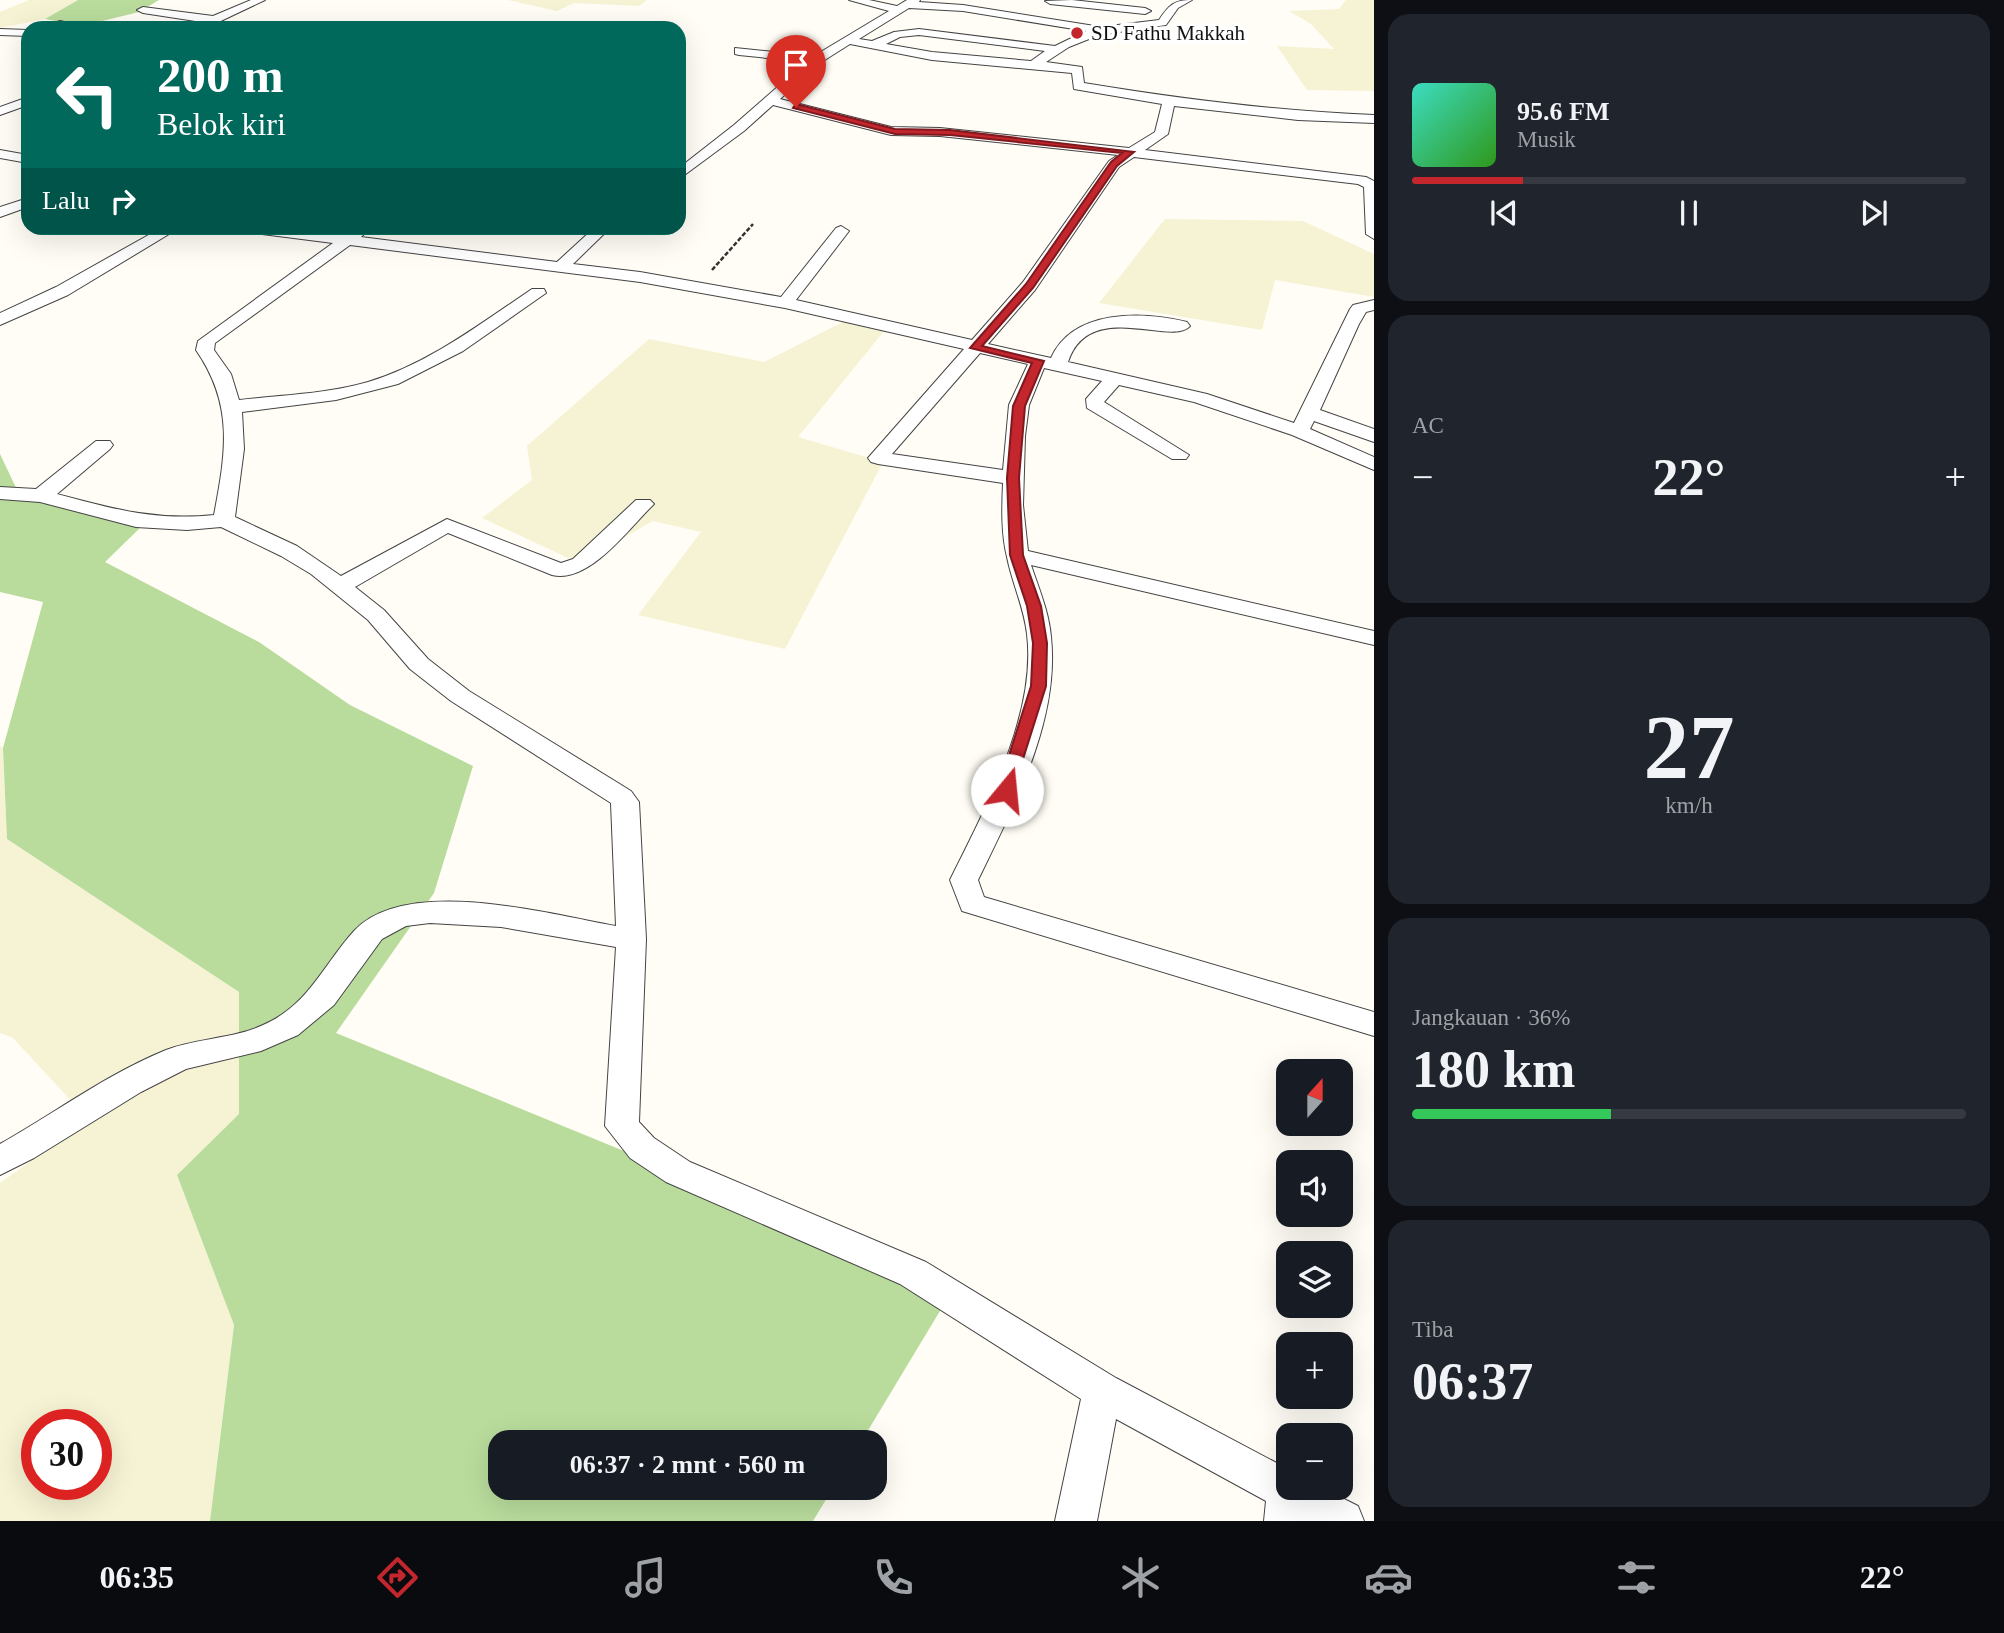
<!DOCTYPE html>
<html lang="id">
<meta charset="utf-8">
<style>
:root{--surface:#171b24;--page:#20242c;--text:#f1f3f6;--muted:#9ea1a6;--line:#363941;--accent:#c4262e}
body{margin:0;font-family:"Times New Roman",serif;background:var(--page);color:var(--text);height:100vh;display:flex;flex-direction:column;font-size:26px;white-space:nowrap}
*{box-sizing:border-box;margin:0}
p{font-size:23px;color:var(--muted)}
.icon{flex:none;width:38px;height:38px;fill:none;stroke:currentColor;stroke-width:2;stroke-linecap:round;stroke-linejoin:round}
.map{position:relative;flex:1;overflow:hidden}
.panel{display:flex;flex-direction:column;gap:14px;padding:14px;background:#0d0f14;width:630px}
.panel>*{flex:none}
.guide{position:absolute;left:21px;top:21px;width:665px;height:214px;border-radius:21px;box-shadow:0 7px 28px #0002;background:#00695c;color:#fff;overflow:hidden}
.needle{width:46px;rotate:21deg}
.controls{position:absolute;left:1276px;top:1059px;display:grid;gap:14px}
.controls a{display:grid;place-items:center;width:77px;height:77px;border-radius:14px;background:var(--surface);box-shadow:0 7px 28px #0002;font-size:35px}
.speed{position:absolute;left:21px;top:1409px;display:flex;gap:14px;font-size:35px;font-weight:700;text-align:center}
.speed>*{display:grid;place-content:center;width:91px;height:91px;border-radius:50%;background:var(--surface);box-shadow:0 7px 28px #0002;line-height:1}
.speed .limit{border:10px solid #d22;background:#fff;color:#111}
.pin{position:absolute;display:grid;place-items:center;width:60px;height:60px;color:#fff;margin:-72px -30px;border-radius:50% 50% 50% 0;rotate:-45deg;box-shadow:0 0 7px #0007}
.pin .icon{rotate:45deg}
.me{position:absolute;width:77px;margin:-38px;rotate:17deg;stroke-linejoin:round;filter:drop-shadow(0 0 5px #0008)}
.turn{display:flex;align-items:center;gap:24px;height:147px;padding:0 21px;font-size:32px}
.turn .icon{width:91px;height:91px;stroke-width:2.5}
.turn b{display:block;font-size:49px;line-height:60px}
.then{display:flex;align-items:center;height:66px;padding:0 21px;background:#0003;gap:14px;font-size:26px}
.big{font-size:52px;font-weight:600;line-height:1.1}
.panel .tile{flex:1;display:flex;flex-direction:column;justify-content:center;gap:10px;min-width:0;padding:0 24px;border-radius:21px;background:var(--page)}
.panel .dial{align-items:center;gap:0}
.dial b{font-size:91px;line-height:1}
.song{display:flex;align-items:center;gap:21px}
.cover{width:84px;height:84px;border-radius:10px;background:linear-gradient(135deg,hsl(170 70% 55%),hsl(110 70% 35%))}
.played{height:7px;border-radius:4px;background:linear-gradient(90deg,var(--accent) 20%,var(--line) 20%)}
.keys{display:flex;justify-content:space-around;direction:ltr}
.heat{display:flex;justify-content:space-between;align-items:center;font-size:38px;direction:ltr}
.charge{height:10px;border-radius:5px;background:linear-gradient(90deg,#34c759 36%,var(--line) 0)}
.trip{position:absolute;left:488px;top:1430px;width:399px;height:70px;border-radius:21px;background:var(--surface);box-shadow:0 7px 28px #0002;font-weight:600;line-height:70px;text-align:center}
.dock{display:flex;height:112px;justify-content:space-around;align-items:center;background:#090b0e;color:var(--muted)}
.dock .icon{width:49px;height:49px}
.dock .current{color:var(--accent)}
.dock b{font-size:32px;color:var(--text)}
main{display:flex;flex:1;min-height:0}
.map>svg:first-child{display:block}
.farmland{fill:#f6f3d4;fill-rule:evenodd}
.forest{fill:#b9dc9c}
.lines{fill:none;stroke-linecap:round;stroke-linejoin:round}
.street-casing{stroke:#444;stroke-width:2}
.path{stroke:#333;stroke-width:2.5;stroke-dasharray:4.5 2;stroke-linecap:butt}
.street{fill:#fff;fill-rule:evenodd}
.route{fill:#c4262e;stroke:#7f191e;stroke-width:2}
.poi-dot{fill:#c4262e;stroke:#fff;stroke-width:2.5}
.labels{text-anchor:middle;stroke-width:7;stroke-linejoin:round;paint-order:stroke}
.far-poi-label{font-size:21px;fill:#111;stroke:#fff;text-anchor:start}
</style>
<main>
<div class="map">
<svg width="1374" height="1521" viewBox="0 0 1374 1521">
<rect width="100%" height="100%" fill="#fffdf5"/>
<g class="farmland">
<polygon points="29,0 78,0 45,19 0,28 0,12"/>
<polygon points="508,0 647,0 639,6 574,3 557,11"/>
<polygon points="1346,0 1374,0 1374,91 1307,90 1277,46 1334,49 1311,24 1289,11 1339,9"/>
<polygon points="1165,219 1303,221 1374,254 1374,297 1275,280 1262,330 1099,303"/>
<polygon points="845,321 889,325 798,437 883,462 785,649 638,615 701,532 653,521 579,563 482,518 532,480 527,446 649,339 764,362"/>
<path d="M0,746L3,748L7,839L239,992V1114L177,1175L234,1325L210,1521H0V1183L89,1120L13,1038L0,1033ZM37,1424H96V1484H37Z"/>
</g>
<g class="forest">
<polygon points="78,0 159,0 139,12 82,26 45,19"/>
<polygon points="0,454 19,494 142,526 105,562 259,642 350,705 473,766 434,893 336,1033 641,1158 946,1301 861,1442 500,1442 500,1488 833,1488 813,1521 210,1521 234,1325 177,1175 239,1114 239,992 7,839 3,748 43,602 0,592"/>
</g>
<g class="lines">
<defs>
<g id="street">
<polygon points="251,0 265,0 206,28 195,26 202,22 143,13 137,10 143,7 213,16"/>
<path d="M849,0H869L897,6L907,0H920L919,2L963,5L1101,27L1159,20C1169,5 1174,0 1192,0L1178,8L1166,25L1099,35L1069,47L1046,62L1082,67L1084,83C1181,99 1276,111 1374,115V123L1298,120L1174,106L1168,134L1145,150L1366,177L1374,181V239L1366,234L1364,187L1358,184L1134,157L1119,167L1035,290L988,344L1051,358C1073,309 1142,311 1187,322L1190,326C1171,347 1089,298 1068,362L1207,394L1294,423L1350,309L1353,305L1374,300V310L1366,312L1359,324L1320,410L1374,429V442L1314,421L1310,429L1374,457V470L1292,435L1194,402L1119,385L1104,402L1189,455L1186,459H1172L1087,408L1086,399L1102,381L1044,368L1029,405L1025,436L1023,505L1028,551L1374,631V645L1031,565C1039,589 1049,612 1051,637C1060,721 1013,807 978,880L984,897L1374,1012V1036L962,911L950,880C985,809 1037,715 1027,634C1024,607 1012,583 1007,557C1001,533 1002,507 1003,483L878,464L871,462L868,458L964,349L785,308L640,282L350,245L215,343L214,350L231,374L239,400C282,395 327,394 368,382C428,364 480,324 532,289H544L546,293L463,351L398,384L336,400L242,412L244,449L235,517L297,546L341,576L447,519L561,563L573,559L636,500H650L654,504L650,508C627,531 588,584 552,575L448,533L355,587L384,610L428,659L469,691L631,791L639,802L646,939L639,1122L654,1138L690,1162L926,1262L1116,1378L1288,1469V1488H1322L1358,1506L1364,1521H1264L1266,1501L1116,1419L1097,1521H1055L1081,1399L900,1284L666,1182L630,1158L605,1126L616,947L501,927L430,923L406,926L382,939L334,1005L298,1035L261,1051L186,1069L141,1092L34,1158L0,1175V1144C55,1113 107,1074 166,1050C197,1038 233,1039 263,1025C309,1005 323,965 354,931C406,875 549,914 616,926L611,803L451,701L410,669L368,620L311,574L281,556L221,527L187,530L136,527L40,502L0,499V487L36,489L96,441H110L113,445L110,449L57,494C114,509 154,521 214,515C226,452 234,405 196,350L198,341L333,243L254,233L247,228H287L344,235L354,228H370L361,237L557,262L594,228H610L573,264L640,272L781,297L836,228L841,226L849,231L796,300L972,340L1023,282L1109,161L1118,155L940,136L891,135L773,105L744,131L679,179V168L734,125L806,62L739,55L735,54V48L814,56L889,11ZM909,8L963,11L1086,31L1055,46L919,29L894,32L872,41L859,39ZM919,35L1045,51L1031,61L932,52L886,44L900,37ZM850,44L932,60L1072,73L1074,89L1162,104L1155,132L1129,148L940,128L891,127L780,99L820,63ZM980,353L1028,364L1009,405L1003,470L892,454Z"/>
<polygon points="1072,0 1145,8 1151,11 1145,14 1050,4 1045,1"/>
<polygon points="60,21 92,28 39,28"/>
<polygon points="0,29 28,30 28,36 0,35"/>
<polygon points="28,97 28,105 0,115 0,107"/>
<polygon points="0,150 28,155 28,163 0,158"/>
<polygon points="28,198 28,207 0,217 0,207"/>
<polygon points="161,228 179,228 68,295 0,325 0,313 56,287"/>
</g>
</defs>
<use href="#street" class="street-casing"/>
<polyline class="path" points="712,270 753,224"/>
<use href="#street" class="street"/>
</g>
<polygon class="route" points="796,104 895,129 950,130 1134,152 1117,166 1033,288 982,346 1044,361 1025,406 1019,478 1023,555 1041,606 1047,643 1046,686 1012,794 1007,796 998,790 1031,686 1033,643 1027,606 1010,555 1007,478 1013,406 1032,363 970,348 1026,284 1111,162 1122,153 950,135 895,134 793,108"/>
<circle class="poi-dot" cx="1077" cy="33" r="7"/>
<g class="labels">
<g class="far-poi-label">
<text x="1091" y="40">SD Fathu Makkah</text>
</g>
</g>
</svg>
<div class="controls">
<a><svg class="needle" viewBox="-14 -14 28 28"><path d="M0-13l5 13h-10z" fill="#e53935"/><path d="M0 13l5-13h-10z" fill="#9ea1a6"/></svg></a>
<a><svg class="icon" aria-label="sound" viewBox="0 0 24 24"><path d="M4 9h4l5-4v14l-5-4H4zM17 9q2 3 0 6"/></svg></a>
<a><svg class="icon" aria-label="layers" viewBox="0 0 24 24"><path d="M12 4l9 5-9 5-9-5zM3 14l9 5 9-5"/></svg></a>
<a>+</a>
<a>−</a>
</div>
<div class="speed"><div class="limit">30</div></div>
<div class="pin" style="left:796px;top:107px;background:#d93025"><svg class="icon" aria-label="arrive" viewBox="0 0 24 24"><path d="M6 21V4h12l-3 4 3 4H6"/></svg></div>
<svg class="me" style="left:1007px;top:790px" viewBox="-20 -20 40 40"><circle r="19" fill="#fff"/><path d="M0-13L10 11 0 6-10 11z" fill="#c4262e"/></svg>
<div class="trip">06:37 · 2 mnt · 560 m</div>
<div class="guide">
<div class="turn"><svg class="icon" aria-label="left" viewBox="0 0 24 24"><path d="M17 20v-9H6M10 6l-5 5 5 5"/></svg><div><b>200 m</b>Belok kiri</div></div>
<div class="then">Lalu<svg class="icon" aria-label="right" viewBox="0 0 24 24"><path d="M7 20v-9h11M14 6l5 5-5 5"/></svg></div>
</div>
</div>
<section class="panel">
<div class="tile">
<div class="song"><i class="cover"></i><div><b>95.6 FM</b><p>Musik</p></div></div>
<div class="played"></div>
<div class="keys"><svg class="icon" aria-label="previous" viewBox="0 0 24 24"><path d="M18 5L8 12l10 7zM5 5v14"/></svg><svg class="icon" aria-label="pause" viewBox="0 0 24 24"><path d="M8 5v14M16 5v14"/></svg><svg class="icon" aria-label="next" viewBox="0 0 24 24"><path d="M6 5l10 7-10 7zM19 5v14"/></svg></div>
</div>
<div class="tile"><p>AC</p>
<div class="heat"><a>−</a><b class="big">22°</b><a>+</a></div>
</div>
<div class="tile dial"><b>27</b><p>km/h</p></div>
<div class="tile"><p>Jangkauan · 36%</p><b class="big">180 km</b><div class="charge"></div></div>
<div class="tile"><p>Tiba</p><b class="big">06:37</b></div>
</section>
</main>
<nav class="dock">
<b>06:35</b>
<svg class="icon current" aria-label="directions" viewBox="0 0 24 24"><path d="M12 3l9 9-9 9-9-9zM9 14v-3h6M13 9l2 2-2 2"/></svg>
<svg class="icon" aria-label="music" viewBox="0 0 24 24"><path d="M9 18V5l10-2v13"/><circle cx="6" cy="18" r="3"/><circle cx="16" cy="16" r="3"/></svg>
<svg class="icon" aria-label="phone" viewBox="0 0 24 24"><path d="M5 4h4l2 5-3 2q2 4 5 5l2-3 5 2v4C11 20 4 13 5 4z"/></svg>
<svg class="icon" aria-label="climate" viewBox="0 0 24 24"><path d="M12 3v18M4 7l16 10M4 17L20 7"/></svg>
<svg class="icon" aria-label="car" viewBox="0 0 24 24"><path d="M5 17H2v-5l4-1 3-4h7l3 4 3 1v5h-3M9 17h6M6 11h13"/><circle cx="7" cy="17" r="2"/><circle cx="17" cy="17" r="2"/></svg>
<svg class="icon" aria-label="filters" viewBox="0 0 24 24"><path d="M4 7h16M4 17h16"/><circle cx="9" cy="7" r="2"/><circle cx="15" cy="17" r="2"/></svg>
<b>22°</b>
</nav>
